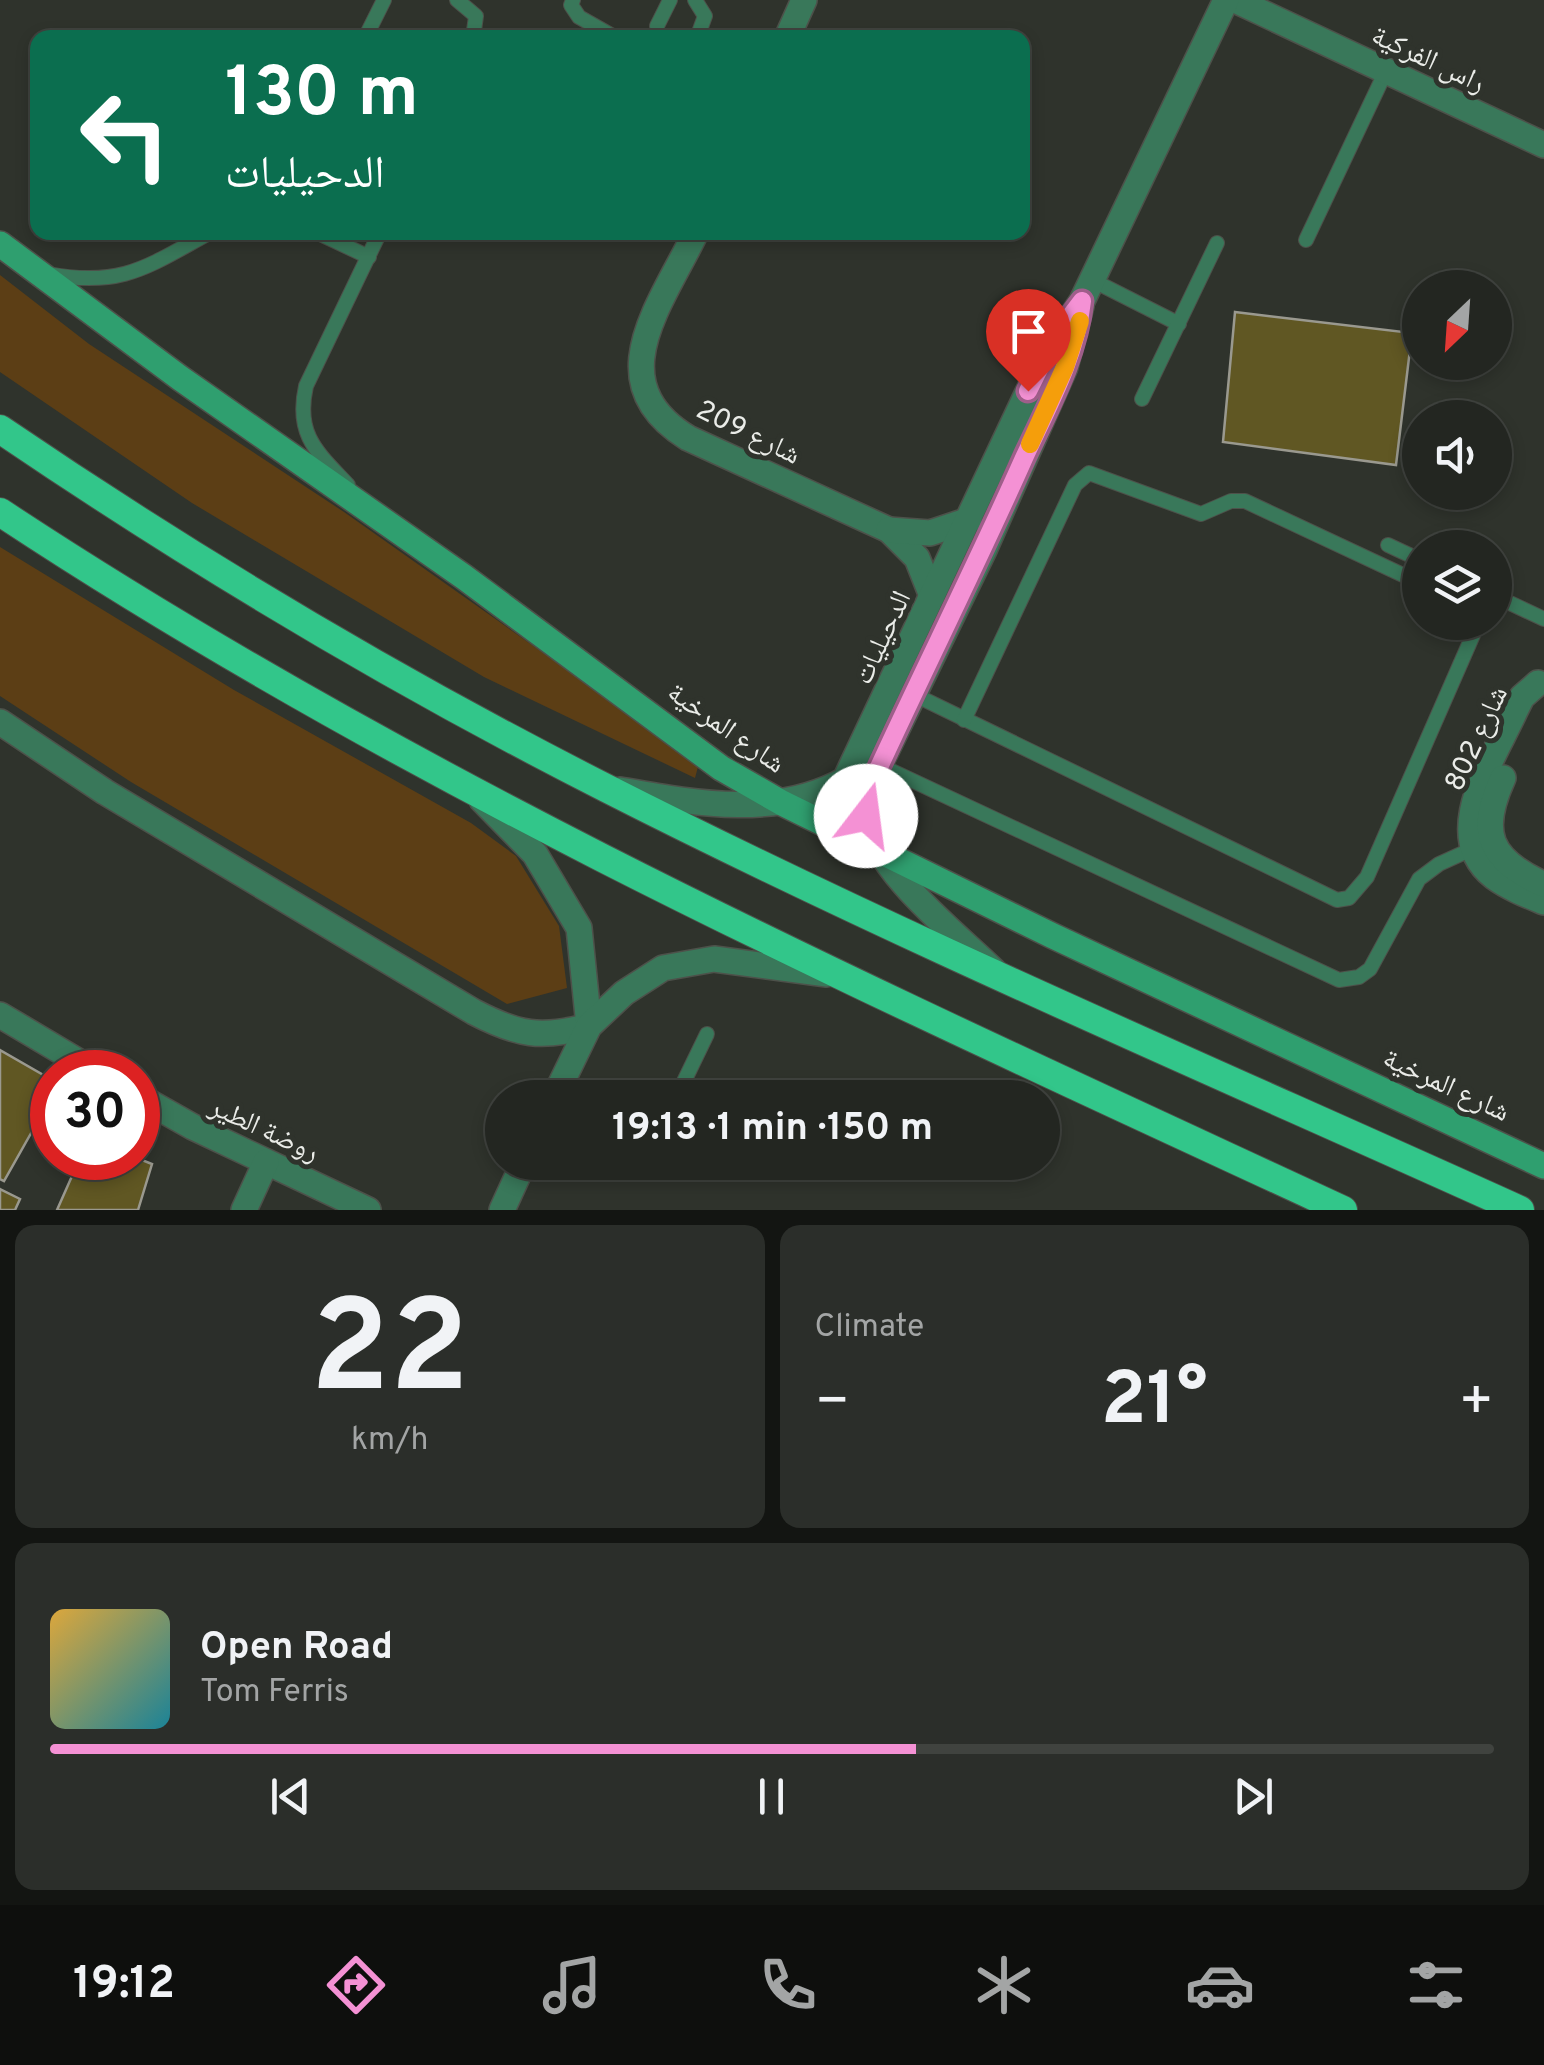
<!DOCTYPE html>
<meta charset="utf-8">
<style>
:root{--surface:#232621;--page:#2b2e2a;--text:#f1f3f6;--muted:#a3a5a5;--line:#40433f;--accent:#f491d4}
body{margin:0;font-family:Overpass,"Noto Naskh Arabic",sans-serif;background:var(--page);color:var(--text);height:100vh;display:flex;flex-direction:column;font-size:38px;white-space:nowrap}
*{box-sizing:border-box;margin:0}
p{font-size:32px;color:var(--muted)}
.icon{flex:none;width:55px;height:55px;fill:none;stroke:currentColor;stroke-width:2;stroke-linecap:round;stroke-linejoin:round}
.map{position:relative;height:1210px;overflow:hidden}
.side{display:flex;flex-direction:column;gap:15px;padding:15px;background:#131512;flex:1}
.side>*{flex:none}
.banner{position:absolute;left:30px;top:30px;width:1000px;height:210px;border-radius:20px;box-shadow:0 5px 15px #0003,0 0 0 2px var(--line);background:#0b6e4f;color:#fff;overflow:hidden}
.needle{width:65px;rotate:205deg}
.tools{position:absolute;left:1402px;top:270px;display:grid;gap:20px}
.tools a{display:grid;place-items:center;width:110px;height:110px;border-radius:50%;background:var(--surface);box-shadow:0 5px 15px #0003,0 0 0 2px var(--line);font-size:50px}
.speed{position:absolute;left:30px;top:1050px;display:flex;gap:20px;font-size:50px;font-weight:700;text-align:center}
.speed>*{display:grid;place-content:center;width:130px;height:130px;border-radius:50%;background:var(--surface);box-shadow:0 5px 15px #0003,0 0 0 2px var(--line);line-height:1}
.speed .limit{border:15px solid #d22;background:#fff;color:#111}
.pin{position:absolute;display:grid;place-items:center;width:85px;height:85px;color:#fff;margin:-102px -42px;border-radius:50% 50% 50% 0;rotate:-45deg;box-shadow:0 0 10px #0007}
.pin .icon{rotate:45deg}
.me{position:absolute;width:110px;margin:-55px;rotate:15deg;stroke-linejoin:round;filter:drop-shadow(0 0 8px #0008)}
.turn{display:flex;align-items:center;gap:35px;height:210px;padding:0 30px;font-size:45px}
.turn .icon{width:130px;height:130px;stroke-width:2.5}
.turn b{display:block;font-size:70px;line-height:85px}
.big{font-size:75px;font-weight:700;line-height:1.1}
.side .card{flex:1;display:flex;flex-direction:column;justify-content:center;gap:15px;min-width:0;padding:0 35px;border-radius:20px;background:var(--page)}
.side .dial{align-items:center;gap:0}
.dial b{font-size:130px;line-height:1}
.song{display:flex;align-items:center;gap:30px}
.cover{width:120px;height:120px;border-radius:15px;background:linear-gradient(135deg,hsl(40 70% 55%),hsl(190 70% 35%))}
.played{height:10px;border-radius:5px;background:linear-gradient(90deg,var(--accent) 60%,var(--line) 60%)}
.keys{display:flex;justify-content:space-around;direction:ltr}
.heat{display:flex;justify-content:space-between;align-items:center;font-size:55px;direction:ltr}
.side .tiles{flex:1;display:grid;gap:15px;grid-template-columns:1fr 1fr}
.card:last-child{grid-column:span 2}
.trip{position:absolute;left:485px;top:1080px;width:575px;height:100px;border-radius:50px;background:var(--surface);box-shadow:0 5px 15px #0003,0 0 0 2px var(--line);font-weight:700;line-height:100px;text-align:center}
.dock{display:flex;height:160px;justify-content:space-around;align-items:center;background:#0e0f0d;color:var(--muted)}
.dock .icon{width:70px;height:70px}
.dock .current{color:var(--accent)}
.dock b{font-size:45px;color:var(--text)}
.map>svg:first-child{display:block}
.green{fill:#5c3e15}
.building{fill:#605723;stroke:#9a998f;stroke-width:2.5}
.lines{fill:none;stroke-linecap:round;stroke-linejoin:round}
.service-casing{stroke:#4d514a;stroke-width:16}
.minor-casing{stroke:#4d514a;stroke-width:28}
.secondary-casing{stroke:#4d514a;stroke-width:28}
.trunk-casing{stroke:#4d514a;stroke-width:30}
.service{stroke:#39785a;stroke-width:14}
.minor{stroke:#39785a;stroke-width:25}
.secondary{stroke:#2f9f6f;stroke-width:25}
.trunk{stroke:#32c68a;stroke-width:28}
.route-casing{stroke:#9f5e8a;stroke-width:25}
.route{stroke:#f491d4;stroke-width:18}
.slow{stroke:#f59e0b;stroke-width:18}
.labels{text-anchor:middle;stroke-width:10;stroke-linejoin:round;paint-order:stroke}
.street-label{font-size:28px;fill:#eaece8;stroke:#2f332c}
</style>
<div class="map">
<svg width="1544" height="1210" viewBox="0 0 1544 1210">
<rect width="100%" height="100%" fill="#2f332c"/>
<g class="green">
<polygon points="0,275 89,344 344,512 699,763 695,778 484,677 192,503 0,372"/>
<polygon points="0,547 234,690 471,823 516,856 559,926 567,988 507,1004 131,782 0,696"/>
</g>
<g class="building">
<polygon points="1235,312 1412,333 1396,465 1223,442"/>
<polygon points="0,1050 52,1080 52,1096 4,1181 0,1179"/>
<polygon points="80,1158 137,1158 152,1164 138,1210 57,1210"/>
<polygon points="0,1189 20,1199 15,1210 0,1210"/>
</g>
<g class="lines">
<defs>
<g id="service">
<polyline points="457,0 476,16 473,38"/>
<polyline points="573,0 571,5 579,17 616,38"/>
<polyline points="695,0 705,16 697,38"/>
<polyline points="657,26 670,0"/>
<polyline points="365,38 384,0"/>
<polyline points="316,232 369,257"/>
<polyline points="1306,240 1386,71"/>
<path d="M48,274C123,288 148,266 211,232"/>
<polyline points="1092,280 1179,324"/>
<polyline points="1142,399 1217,243"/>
<path d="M348,485C317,452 295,435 306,386L380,232"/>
<polyline points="1388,545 1420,560"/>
<polyline points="1495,596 1544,619"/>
<polyline points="913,694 1337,900 1349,898 1367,877 1473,635 1474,622"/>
<polyline points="964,720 1075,485 1089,473 1201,514 1231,501 1245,501 1420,583"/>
<polyline points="879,765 1339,980 1359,977 1370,969 1419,879 1439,864 1472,849"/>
<polyline points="676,1098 707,1034"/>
</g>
<g id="minor">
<polyline points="1235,0 1544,145"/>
<polyline points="787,38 804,0"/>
<path d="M696,232C661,305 597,382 688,438L889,530L917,558L932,596"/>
<polyline points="889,530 930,533 969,520"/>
<path d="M1538,683L1522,697L1515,711C1494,758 1440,835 1494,877C1509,888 1527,895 1544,902"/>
<path d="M0,722L105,792L474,1012C518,1035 541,1039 589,1026"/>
<path d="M1503,778C1478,833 1489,859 1543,884"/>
<path d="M620,790C694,803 776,819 845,780L1045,356L1082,301L1226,0"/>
<polyline points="482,800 535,854 579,928 589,1026"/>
<path d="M994,971C955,933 875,871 866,816C864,804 870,789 873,778L984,550L1065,367L1081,306"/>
<polyline points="0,1015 96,1072"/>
<polyline points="138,1096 193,1127 368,1210"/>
<polyline points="554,1098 589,1026 624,993 663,968 714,959 827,974"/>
<polyline points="244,1210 266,1162"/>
<polyline points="502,1210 524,1162"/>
</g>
<polyline id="secondary" points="0,244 180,378 464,577 721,768 782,803 1053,936 1544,1166"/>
<g id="trunk">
<path d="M0,429C194,561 397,682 606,788C905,940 1215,1072 1520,1210"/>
<path d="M0,512C422,791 886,998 1343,1210"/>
</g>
</defs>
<use href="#service" class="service-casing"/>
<use href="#minor" class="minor-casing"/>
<use href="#secondary" class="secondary-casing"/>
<use href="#trunk" class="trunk-casing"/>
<use href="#service" class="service"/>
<use href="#minor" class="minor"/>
<use href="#secondary" class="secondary"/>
<use href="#trunk" class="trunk"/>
</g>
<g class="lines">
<defs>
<path id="route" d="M866,816L874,778C923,671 976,566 1024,458C1047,408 1076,357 1082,301L1056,335L1028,391"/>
</defs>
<use href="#route" class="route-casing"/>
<use href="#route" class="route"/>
<polyline class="slow" points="1030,444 1065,367 1080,321"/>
</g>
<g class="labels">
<g class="street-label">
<text transform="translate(1429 58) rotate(25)" y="10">راس الفركية</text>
<text transform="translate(749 431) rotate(26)" y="10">شارع 209</text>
<text transform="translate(881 637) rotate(-65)" y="10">الدحيليات</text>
<text transform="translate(727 727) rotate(35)" y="10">شارع المرخية</text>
<text transform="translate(1475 738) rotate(-65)" y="10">شارع 802</text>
<text transform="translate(1447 1084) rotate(25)" y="10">شارع المرخية</text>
<text transform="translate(265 1128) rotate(25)" y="10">روضة الطير</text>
</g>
</g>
</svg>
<div class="tools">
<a><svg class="needle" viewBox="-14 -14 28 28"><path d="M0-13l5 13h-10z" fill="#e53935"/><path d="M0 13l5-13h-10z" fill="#a3a5a5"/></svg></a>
<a><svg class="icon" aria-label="sound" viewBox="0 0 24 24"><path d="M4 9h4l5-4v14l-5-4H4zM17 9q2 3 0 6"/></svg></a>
<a><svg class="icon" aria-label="layers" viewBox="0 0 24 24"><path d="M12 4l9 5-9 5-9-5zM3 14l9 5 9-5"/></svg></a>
</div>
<div class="speed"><div class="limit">30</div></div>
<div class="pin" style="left:1028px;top:391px;background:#d93025"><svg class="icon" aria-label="arrive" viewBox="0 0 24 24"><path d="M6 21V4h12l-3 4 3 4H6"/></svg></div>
<svg class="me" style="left:866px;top:816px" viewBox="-20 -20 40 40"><circle r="19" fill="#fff"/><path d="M0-13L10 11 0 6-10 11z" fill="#f491d4"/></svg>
<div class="trip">19:13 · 1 min · 150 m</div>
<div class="banner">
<div class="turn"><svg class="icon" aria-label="left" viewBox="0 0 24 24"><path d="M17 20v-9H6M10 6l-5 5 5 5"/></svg><div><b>130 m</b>الدحيليات</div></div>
</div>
</div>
<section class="side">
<div class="tiles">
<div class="card dial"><b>22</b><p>km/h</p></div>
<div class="card"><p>Climate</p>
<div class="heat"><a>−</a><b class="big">21°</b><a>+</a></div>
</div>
<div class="card">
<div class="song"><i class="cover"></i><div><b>Open Road</b><p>Tom Ferris</p></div></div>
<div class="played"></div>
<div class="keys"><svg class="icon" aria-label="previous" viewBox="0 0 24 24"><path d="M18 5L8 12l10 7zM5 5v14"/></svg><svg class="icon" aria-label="pause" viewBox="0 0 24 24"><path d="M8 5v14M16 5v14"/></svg><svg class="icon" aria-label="next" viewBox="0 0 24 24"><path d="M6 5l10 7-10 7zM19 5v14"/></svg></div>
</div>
</div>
</section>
<nav class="dock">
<b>19:12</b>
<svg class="icon current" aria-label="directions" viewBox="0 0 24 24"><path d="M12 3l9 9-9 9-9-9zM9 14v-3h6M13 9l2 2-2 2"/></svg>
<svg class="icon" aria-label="music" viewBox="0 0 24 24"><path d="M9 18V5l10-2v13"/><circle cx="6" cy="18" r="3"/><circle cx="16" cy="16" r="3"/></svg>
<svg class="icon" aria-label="phone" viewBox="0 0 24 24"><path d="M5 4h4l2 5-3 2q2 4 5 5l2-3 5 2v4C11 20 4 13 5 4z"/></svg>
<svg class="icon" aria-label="climate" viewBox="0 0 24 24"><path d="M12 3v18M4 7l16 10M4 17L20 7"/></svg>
<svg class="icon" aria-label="car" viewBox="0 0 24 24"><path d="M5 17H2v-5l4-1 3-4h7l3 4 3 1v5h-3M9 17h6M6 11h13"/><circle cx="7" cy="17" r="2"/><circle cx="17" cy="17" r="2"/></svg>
<svg class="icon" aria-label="filters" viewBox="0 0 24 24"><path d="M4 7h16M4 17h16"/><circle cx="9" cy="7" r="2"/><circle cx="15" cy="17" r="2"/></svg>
</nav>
